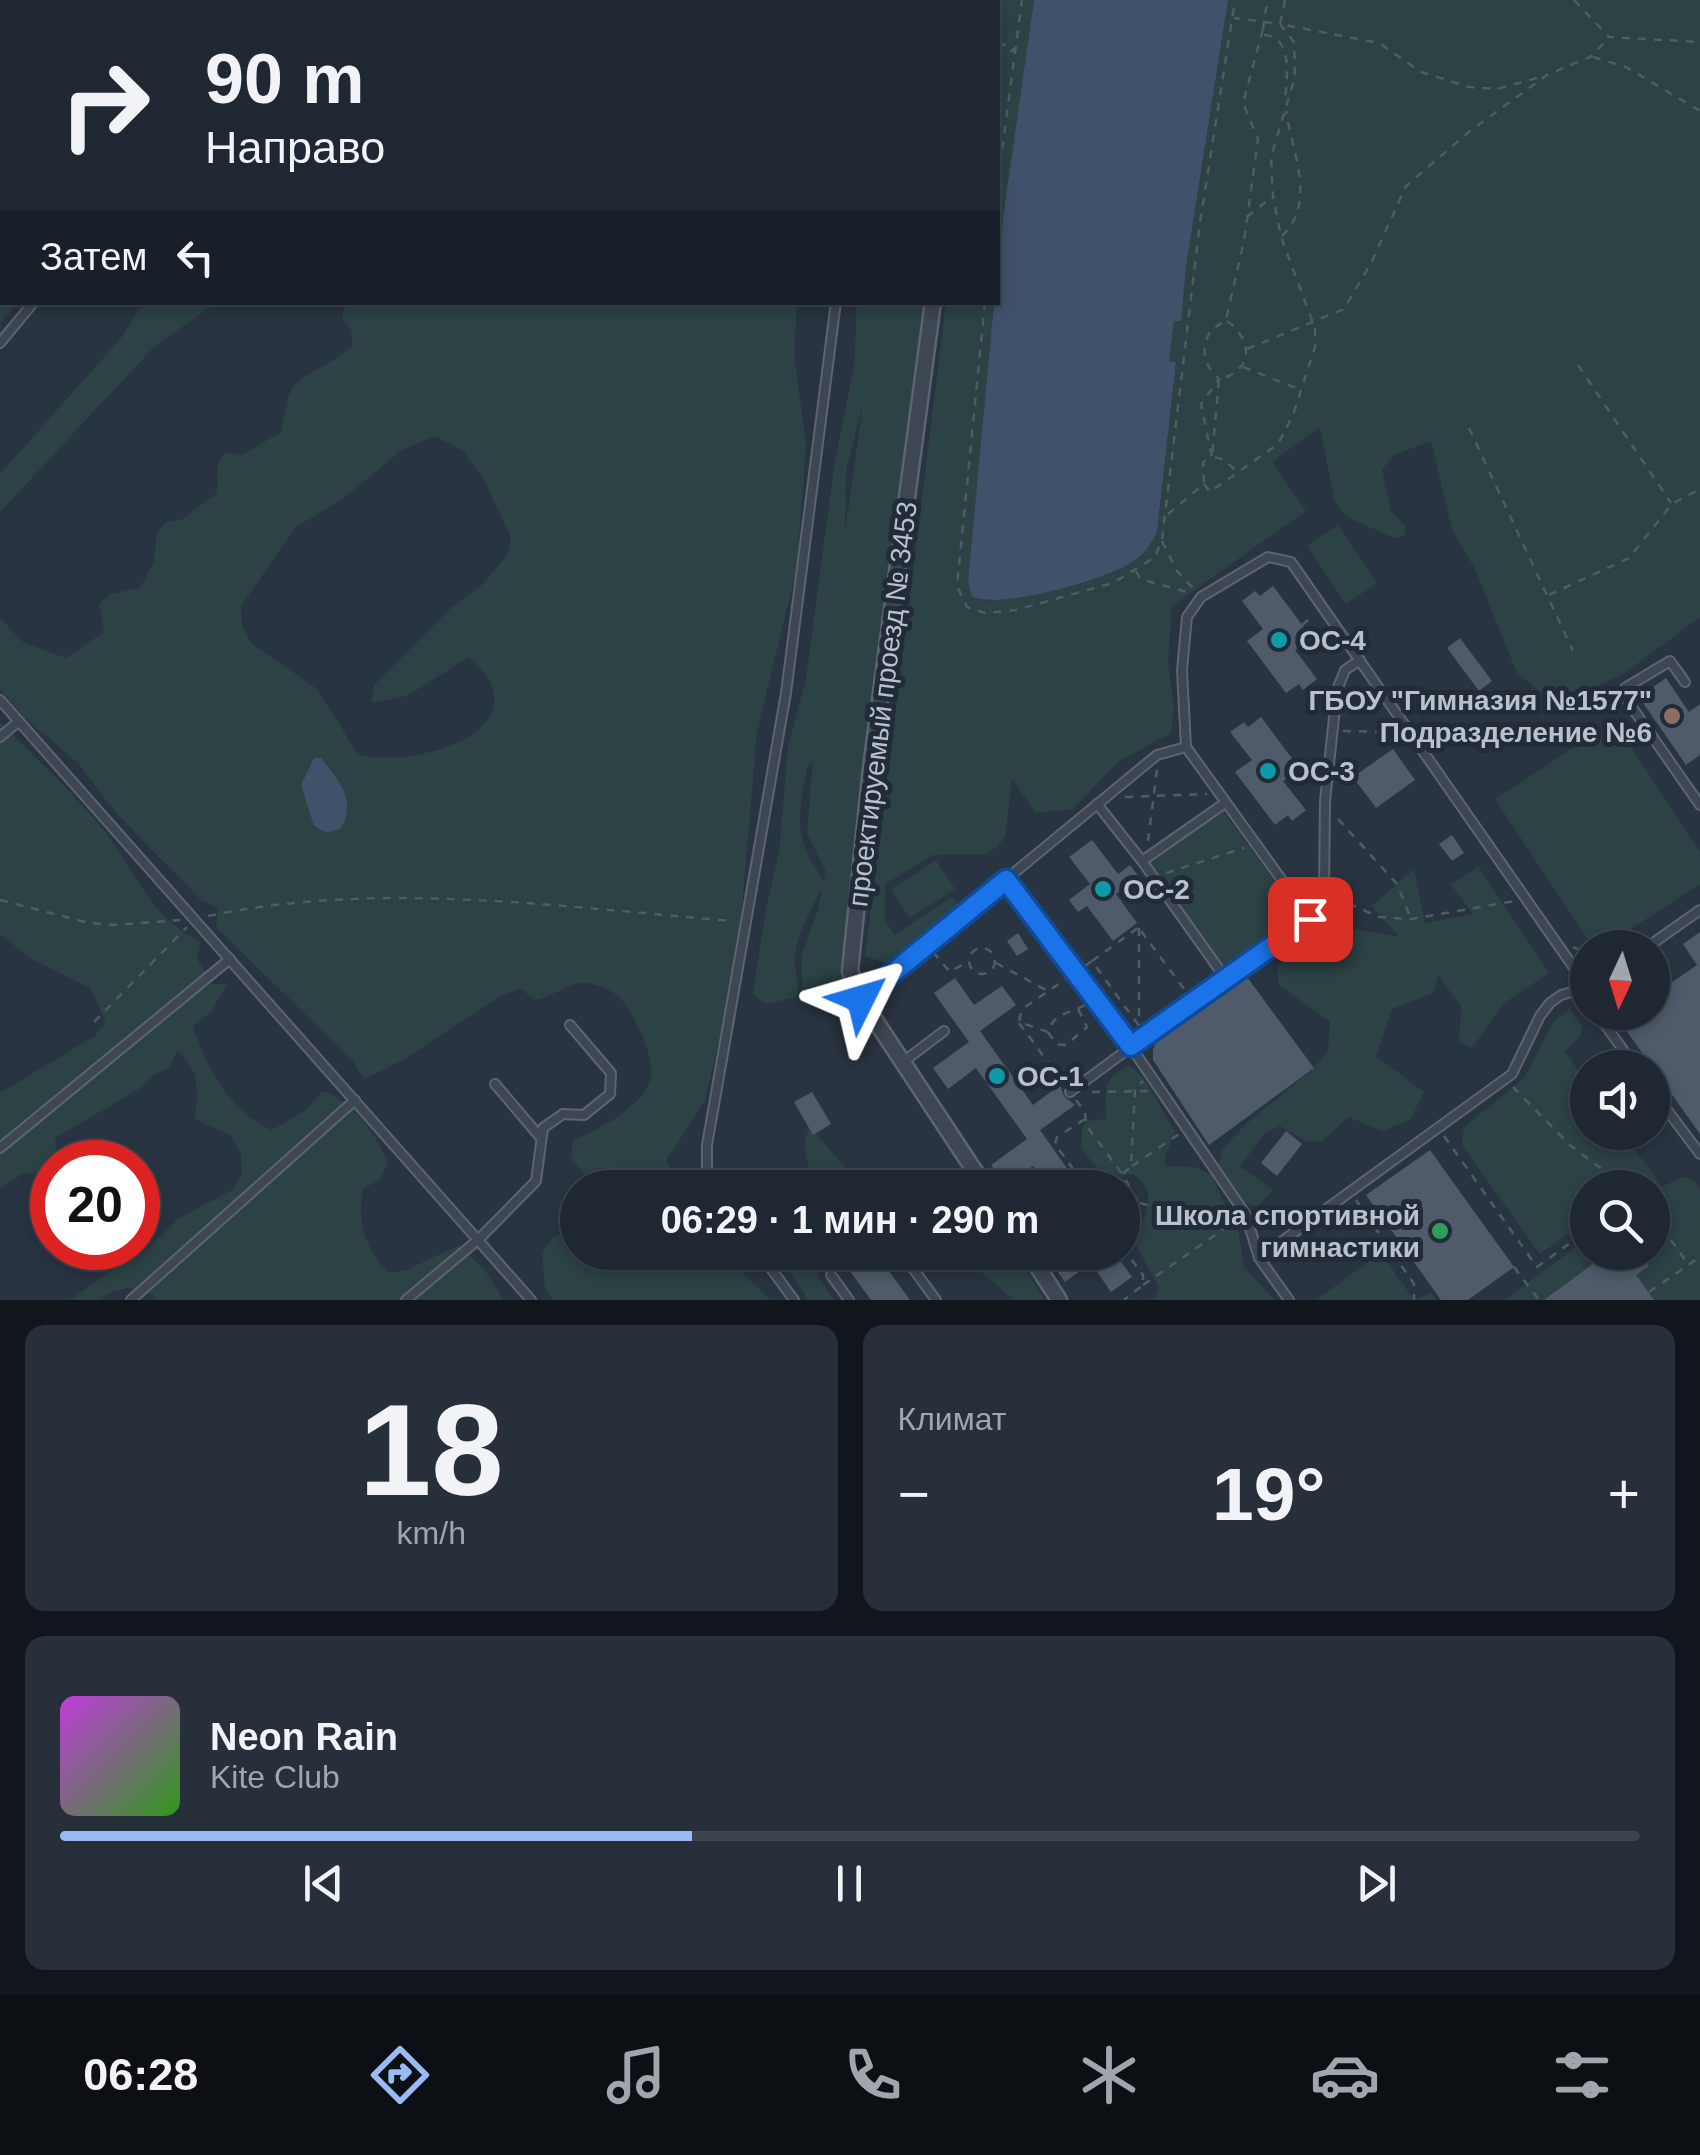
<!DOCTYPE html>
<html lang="ru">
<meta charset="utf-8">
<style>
:root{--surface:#1f2732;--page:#272f3a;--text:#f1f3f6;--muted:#a1a5ac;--line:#3c444d;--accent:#98bbf3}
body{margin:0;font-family:Helvetica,sans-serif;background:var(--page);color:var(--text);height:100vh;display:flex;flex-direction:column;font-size:38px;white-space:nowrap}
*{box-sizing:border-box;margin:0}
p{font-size:32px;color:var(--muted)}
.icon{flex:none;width:55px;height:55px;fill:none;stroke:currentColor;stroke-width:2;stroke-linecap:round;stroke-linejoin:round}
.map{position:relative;height:1300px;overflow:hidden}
.side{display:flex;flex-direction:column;gap:25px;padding:25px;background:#11151c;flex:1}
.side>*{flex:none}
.hud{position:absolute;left:0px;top:0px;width:1000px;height:305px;box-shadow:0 5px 15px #0003,0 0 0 2px var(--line);background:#1f2732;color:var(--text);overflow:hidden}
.needle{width:65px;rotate:184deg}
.controls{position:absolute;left:1570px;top:930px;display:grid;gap:20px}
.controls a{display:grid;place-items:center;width:100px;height:100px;border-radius:50%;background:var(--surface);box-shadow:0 5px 15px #0003,0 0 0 2px var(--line);font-size:50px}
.speed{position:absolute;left:30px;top:1140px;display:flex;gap:20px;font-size:50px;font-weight:700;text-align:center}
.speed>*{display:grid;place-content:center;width:130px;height:130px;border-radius:50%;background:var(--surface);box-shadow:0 5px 15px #0003,0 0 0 2px var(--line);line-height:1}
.speed .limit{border:15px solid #d22;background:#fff;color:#111}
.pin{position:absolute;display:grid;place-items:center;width:85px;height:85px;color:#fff;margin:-42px;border-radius:20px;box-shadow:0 5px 15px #0006}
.me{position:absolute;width:110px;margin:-55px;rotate:50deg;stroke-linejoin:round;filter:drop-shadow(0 0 8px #0008)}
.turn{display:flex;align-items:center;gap:35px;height:210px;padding:0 40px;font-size:45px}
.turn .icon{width:130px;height:130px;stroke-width:2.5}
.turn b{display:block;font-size:70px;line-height:85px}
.then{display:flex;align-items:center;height:95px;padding:0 40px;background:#0003;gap:20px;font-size:38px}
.big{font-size:75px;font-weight:600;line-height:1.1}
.side .tile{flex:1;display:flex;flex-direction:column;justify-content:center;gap:15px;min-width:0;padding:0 35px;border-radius:20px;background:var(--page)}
.side .dial{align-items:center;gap:0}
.dial b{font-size:130px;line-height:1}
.song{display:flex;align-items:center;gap:30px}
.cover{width:120px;height:120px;border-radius:15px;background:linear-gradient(135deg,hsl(290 70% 55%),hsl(110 70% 35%))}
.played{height:10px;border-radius:5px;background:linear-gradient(90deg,var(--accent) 40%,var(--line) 40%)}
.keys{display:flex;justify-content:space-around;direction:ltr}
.heat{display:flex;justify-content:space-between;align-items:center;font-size:55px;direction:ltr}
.side .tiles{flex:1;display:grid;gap:25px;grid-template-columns:1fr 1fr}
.tile:last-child{grid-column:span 2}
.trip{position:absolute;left:560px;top:1170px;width:580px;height:100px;border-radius:50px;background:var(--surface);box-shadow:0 5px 15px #0003,0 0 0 2px var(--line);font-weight:600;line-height:100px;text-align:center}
.tabs{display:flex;height:160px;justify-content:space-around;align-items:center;background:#0c1014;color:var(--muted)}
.tabs .icon{width:70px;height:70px}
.tabs .current{color:var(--accent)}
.tabs b{font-size:45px;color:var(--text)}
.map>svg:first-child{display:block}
.green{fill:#2c4244;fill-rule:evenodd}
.water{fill:#40516a}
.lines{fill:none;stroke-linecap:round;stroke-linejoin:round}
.stream{stroke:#40516a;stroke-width:4}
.building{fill:#4f5b6b}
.lane-casing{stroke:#5b646f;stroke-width:12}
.street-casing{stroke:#5b646f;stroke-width:19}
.path{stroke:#4b5f62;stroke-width:2.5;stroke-dasharray:8 8;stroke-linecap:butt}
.lane{stroke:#3d4652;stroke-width:8}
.street{stroke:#3d4652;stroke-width:14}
.path-bridge{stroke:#4b5f62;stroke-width:2.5;stroke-dasharray:8 8;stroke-linecap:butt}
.route-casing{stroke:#114b97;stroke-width:25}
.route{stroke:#1a73e8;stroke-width:18}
.culture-dot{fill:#0f9aa8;stroke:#222b38;stroke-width:4}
.education-dot{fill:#8d6e63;stroke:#222b38;stroke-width:4}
.leisure-dot{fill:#2e9e5b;stroke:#222b38;stroke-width:4}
.labels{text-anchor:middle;stroke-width:10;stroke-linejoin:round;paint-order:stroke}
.poi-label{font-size:28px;font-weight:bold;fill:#bac1cc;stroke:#222b38;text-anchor:start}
.street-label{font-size:28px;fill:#bac1cc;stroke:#222b38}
</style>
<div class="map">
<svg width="1700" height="1300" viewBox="0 0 1700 1300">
<rect width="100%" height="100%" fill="#293442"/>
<g class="green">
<polygon points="519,0 687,0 690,2 522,2"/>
<polygon points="907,0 1034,0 998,270 998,2"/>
<polygon points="1228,0 1700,0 1700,617 1625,673 1567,700 1540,692 1517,673 1475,569 1452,530 1431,441 1394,455 1382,470 1391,511 1405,526 1405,536 1393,538 1344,515 1334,500 1320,427 1272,462 1306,511 1172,606 1168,664 1174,708 1171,733 1118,762 1073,809 1036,813 1012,779 1005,837 997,847 986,854 933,855 885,884 885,919 894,935 952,897 964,909 895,966 865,956 946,303 994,303 968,580 981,601 1008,599 1157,532 1176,363 1169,361 1174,320 1181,320 1186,267"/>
<polygon points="0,123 2,302 17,303 0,323"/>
<polygon points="143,303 216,303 154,347 0,512 0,474 122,337"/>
<path d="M350,303H797L794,352L806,446L797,567L757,732L739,941L721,1033L705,1100L666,1161L682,1187H596L571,1158L573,1140C598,1130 634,1111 648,1086C660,1064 635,1016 621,999C613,990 597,984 585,983C567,983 553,997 535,1000L521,989L502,995L403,1060L364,1079L352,1060L216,927L218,907L202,901L116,813L78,763L24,717L0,689V618L24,643L66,658L104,632L99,604L110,594L140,588L154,562L157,533L166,522L181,520L217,493L218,464L226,452L241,455L280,433C284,420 285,405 290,393C297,374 340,361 353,345L351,330L342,318L345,305ZM435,436L463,451L483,478L511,537L507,555L483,584L452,607L374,685L371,703L407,696L469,657C551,728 414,771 358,754L317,689L251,643L242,626L241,606L296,527L344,498L402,450Z"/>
<path d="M857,303H927L844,956L851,988L847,993L803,1002L801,957L819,906L822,888C811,908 797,935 795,957C793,973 802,981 796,997L766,1004L753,994L765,914L779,852L788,748L806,678L834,467L854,365ZM861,411L862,412L845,532L846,471ZM813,761L807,833L826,872L824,880C792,839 798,813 808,765Z"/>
<polygon points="1338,525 1377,583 1346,604 1307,546"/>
<polygon points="1614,721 1700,852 1700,884 1603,947 1593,947 1495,799"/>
<path d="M0,722C32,755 67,787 97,822C132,863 150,920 201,942L197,959L213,984H227L211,1012L193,1026C206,1067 231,1113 272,1130L307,1109L322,1091C351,1100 377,1134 388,1163L379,1180L363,1189C357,1222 365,1249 389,1273L407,1270L459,1245L484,1269L504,1300H157L148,1292L129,1288L111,1292L100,1300H70L121,1264L138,1258L179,1218L234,1189L242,1172L241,1154L231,1136L195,1119C197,1089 202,1072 177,1051L170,1067L152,1076L139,1089L55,1138L58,1162H52V1174L23,1173L0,1189V1093L95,1036L106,1022L90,988L30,958L0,934Z"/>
<polygon points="1223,811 1300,916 1224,970 1148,863"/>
<polygon points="936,860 955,889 910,918 891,890"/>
<polygon points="1478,866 1549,973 1504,1003 1472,1048 1459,1042 1461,1007 1439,976 1433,993 1392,1009 1376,1056 1424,1092 1410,1120 1382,1131 1349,1117 1321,1142 1307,1141 1280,1126 1265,1133 1240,1166 1273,1190 1257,1206 1244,1204 1217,1171 1222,1150 1245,1125 1312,1070 1328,1051 1330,1022 1279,985 1277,966 1337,926 1399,937 1372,906 1414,869 1425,923 1473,914 1451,885"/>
<polygon points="1569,1009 1582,1026 1581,1034 1565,1052 1587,1083 1588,1132 1623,1133 1662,1187 1682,1177 1693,1180 1700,1189 1700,1300 1504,1300 1587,1239 1588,1252 1652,1252 1652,1188 1588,1188 1587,1221 1540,1254 1462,1145 1463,1131 1469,1123 1525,1077 1553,1022"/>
<path d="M1129,1066C1146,1073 1163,1114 1175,1131L1165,1157V1166L1195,1167L1212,1175L1223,1202L1236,1217L1244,1266L1274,1300H1149L1155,1297L1159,1287L1132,1238C1146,1217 1160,1192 1133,1174L1104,1177L1081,1148L1082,1129L1086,1121L1106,1119C1107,1090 1100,1079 1129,1066Z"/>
<polygon points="808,1130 816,1133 851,1175 842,1187 781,1188 810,1172 804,1148"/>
<polygon points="577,1224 578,1252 722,1253 770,1300 553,1300 545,1289 542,1252 553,1238"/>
<polygon points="777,1253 848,1253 842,1257 823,1257 817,1275 834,1300 808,1300"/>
<polygon points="972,1253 1016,1253 1045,1300 1014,1300 983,1274"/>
<polygon points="1381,1253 1412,1297 1418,1298 1431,1293 1436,1300 1316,1300"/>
</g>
<g class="water">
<path d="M1034,0H1228L1186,267L1181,321H1174L1169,361L1176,362L1157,532C1150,545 1145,554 1132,562C1108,579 996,611 972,596L968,580L994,303L998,302L1003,218Z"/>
<path d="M314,758H321C339,780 358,802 340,829L327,833L314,826L301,785Z"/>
</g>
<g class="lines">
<polyline class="stream" points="945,2 946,0"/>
</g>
<g class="building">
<polygon points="1273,586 1312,638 1295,650 1317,679 1303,690 1299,684 1286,693 1247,641 1263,629 1242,601 1255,591 1260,596"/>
<polygon points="1460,638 1492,681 1479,691 1447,648"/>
<polygon points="1666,678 1689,712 1700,704 1700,755 1686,765 1639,697"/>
<polygon points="1261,717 1300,769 1283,781 1306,810 1292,821 1288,815 1275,825 1235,772 1252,760 1230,732 1244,722 1248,727"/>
<polygon points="1393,749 1415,780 1376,808 1353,777"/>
<polygon points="1452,835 1464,853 1452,861 1439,844"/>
<polygon points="1092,840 1118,874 1130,865 1139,877 1116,894 1137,923 1113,941 1087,906 1078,912 1069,900 1090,884 1069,857"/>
<polygon points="1700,932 1700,1134 1613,1012 1652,1012 1652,996 1697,965 1683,944"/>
<polygon points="1018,933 1028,949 1017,956 1007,941"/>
<polygon points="1247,977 1314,1068 1209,1145 1153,1060 1153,1050 1157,1040"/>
<polygon points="955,978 974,1005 1002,986 1016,1005 980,1031 1033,1105 1060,1085 1064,1096 1075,1105 1040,1130 1081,1188 1048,1188 1033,1166 1006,1185 991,1165 1027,1139 976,1068 948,1089 933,1068 969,1042 934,993"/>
<polygon points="812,1092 831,1124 813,1135 794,1102"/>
<polygon points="1286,1131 1302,1144 1277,1176 1261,1163"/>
<polygon points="1430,1150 1514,1267 1468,1300 1441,1300 1366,1195"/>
<polygon points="860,1252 875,1252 910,1300 871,1300 849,1270 853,1266 849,1261"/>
<polygon points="1061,1252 1114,1252 1132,1277 1111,1292 1091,1263 1065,1282 1050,1261"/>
<polygon points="1609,1252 1639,1252 1649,1266 1636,1275 1654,1300 1544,1300"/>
</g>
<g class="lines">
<defs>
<g id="lane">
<polyline points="402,0 405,2"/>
<polyline points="796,0 799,2"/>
<polyline points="284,2 286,0"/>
<polyline points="0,343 34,302"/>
<polyline points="1685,682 1670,661 1625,688 1624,696 1700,805"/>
<polyline points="0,700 531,1300"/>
<polyline points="0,737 19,721"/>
<polyline points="1097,804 1142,861 1225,803"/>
<polyline points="1142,861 1226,979"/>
<polyline points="1006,879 1131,1047 1070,1092"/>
<polyline points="1310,919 1321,908 1324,892 1325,801 1337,690 1345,670 1360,660"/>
<polyline points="1646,948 1700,910"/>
<polyline points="861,999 1157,755 1186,747"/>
<polyline points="1596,1012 1636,1068"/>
<polyline points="903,1062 944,1031"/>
<polyline points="495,1084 541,1138"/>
<polyline points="1652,1090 1700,1154"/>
<polyline points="0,1148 230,959"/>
<polyline points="712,1188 707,1168 707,1145 786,693 836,302"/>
<polyline points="759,1252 794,1300"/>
<polyline points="901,1252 936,1300"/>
<polyline points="1259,1258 1512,1074 1540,1016 1550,1003 1561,995 1588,988"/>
<polyline points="831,1275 849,1300"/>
<polyline points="131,1300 355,1100"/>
<polyline points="406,1300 479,1239 536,1181 543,1128 563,1114 584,1115 610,1094 611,1073 570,1025"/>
<polyline points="1289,1300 1259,1258 1246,1215 1131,1047 1310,919 1186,747 1182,670 1187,617 1201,597 1268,557 1291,562 1588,988"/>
</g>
<g id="street">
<polyline points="856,0 858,2"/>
<polyline points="933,302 871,768 850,971 861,999 986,1188"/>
<polyline points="1028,1252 1059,1300"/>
</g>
</defs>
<use href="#lane" class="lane-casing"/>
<use href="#street" class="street-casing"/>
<g class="path">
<polyline points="930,0 932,2"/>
<polyline points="1285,0 1280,24 1379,43 1421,72 1469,87 1497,89 1544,76"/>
<polyline points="1574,0 1609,37 1700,42"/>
<polyline points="981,2 982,0"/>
<polyline points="1265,14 1268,0"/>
<path d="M1264,35C1295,37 1286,81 1285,103"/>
<polyline points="998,42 1015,50 998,55"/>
<polyline points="1593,57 1626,67 1700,111"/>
<polyline points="998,181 1022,0"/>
<polyline points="1247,217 1272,197"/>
<path d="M1282,236C1317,203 1292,152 1286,111"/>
<polyline points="985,302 957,586 967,607 985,613 1016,610 1113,583 1155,557 1162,540 1200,223 1235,0"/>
<path d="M1227,321C1253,340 1254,371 1219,379L1212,457L1223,459L1238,472"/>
<polyline points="1247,349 1344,309 1371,263 1406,186 1470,131 1547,75 1592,56 1609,37"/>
<polyline points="1578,365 1671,503"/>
<polyline points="1243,367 1301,390"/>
<polyline points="1469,428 1573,651"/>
<polyline points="1204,484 1210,492 1278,444 1293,415 1315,347 1315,328 1281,237 1273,196 1271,157 1295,77 1294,42 1280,24 1234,18"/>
<path d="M1168,514L1204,484L1203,462L1212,457L1201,404L1219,379C1203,364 1200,349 1211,330L1226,320L1244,241L1258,139L1243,103L1263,29"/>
<polyline points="1162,541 1177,571 1193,588"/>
<polyline points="1136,571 1140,579 1191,593"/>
<polyline points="1549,595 1629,558 1672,504 1700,489"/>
<polyline points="1302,625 1313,616"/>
<polyline points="1343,731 1395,732"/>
<polyline points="1125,797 1207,794"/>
<polyline points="1338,819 1397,884 1411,919"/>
<polyline points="1148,841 1157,770"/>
<polyline points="1166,873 1244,848"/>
<polyline points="1334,897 1379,917 1411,919 1515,901"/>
<polyline points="0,900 89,923 115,925 180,920"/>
<path d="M208,916C380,880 559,907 733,921"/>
<polyline points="1139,928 1139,1026"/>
<polyline points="1141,931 1187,993"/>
<polyline points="1573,947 1588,954"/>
<circle cx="982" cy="961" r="13"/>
<polyline points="933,952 950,972 967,962"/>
<polyline points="1092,961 1138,928"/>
<polyline points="996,963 1046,990"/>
<polyline points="1085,966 1092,961 1139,1026"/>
<path d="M1078,1009L1087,1027L1066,1045L1056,1044L1048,1032C1053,1013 1071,1013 1085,1005"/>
<polyline points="94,1022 187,927"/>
<polyline points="1019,1023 1062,1081"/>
<polyline points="1048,1032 1019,1022 1022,1009 1066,979"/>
<polyline points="1513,1087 1571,1146 1627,1188"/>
<polyline points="1092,1092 1149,1091"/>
<polyline points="1076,1100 1085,1112 1086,1125 1122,1174 1102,1188"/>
<polyline points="1085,1119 1057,1137 1055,1144 1087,1188"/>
<polyline points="1444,1136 1537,1267 1588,1230"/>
<polyline points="1132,1166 1179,1134"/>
<polyline points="1356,1200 1414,1284 1414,1300"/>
<polyline points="1140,1203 1224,1226"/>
<polyline points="1652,1214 1689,1265"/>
<polyline points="1122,1225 1137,1213 1139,1203 1122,1174 1131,1167 1135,1089 1143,1081"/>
<polyline points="1122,1247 1143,1275 1143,1285 1124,1300"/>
<polyline points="1514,1267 1539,1300"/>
<polyline points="1143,1285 1237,1220"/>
<polyline points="1649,1292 1700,1257"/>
</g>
<use href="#lane" class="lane"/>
<use href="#street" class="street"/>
<polyline class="path-bridge" points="1263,29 1265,14"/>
</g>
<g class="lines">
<defs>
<polyline id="route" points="861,999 1006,880 1131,1046 1310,919"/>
</defs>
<use href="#route" class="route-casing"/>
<use href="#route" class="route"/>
</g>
<g class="culture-dot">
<circle cx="1279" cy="640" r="10"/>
<circle cx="1268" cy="771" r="10"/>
<circle cx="1103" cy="889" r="10"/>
<circle cx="997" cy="1076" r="10"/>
</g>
<circle class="education-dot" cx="1672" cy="716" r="10"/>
<circle class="leisure-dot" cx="1440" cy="1231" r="10"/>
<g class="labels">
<g class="poi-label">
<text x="1299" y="650">ОС-4</text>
<text x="1652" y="710" text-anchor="end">ГБОУ "Гимназия №1577"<tspan x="1652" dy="32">Подразделение №6</tspan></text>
<text x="1288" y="781">ОС-3</text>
<text x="1123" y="899">ОС-2</text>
<text x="1017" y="1086">ОС-1</text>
<text x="1420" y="1225" text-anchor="end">Школа спортивной<tspan x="1420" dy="32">гимнастики</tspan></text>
</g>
<g class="street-label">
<text transform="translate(882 704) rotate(-83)" y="10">проектируемый проезд № 3453</text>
</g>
</g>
</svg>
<div class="controls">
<a><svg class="needle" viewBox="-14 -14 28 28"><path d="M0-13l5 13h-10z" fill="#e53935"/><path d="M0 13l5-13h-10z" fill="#a1a5ac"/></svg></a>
<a><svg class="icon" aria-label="sound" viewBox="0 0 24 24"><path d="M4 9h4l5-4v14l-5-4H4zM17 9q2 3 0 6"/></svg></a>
<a><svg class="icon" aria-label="search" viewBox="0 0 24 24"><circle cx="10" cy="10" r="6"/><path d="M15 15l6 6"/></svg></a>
</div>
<div class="speed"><div class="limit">20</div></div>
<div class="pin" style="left:1310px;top:919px;background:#d93025"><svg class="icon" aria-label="arrive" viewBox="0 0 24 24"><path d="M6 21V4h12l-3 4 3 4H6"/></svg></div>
<svg class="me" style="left:861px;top:999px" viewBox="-20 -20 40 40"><path d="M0-17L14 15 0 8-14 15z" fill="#1a73e8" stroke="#fff" stroke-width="4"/></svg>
<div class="trip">06:29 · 1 мин · 290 m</div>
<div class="hud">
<div class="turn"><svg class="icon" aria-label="right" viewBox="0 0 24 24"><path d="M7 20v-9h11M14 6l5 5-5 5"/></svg><div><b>90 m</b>Направо</div></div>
<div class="then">Затем<svg class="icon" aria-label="left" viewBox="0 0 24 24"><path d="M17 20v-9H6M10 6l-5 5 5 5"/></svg></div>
</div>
</div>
<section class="side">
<div class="tiles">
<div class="tile dial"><b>18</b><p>km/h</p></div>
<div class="tile"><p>Климат</p>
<div class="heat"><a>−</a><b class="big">19°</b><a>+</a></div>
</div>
<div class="tile">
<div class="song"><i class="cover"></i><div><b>Neon Rain</b><p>Kite Club</p></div></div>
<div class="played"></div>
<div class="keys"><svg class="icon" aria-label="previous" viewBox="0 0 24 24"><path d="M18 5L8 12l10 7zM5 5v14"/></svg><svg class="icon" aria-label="pause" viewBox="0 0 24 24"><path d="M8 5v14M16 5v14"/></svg><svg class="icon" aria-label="next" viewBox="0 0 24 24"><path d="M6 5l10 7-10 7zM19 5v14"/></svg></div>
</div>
</div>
</section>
<nav class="tabs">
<b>06:28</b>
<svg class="icon current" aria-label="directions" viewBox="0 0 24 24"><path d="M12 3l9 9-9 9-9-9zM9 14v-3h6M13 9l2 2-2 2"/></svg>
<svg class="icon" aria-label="music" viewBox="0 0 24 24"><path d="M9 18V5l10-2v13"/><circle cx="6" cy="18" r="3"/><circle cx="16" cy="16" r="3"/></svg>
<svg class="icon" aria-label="phone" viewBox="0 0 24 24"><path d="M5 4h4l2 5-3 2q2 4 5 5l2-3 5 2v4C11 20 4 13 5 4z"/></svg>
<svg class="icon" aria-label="climate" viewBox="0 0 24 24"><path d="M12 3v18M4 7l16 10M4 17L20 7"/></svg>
<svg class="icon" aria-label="car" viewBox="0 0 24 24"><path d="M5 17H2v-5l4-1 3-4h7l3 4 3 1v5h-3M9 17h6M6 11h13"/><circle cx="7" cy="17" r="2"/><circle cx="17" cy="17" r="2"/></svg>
<svg class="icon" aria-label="filters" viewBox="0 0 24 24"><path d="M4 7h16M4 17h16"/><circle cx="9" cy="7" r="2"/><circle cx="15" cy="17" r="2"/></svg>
</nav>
